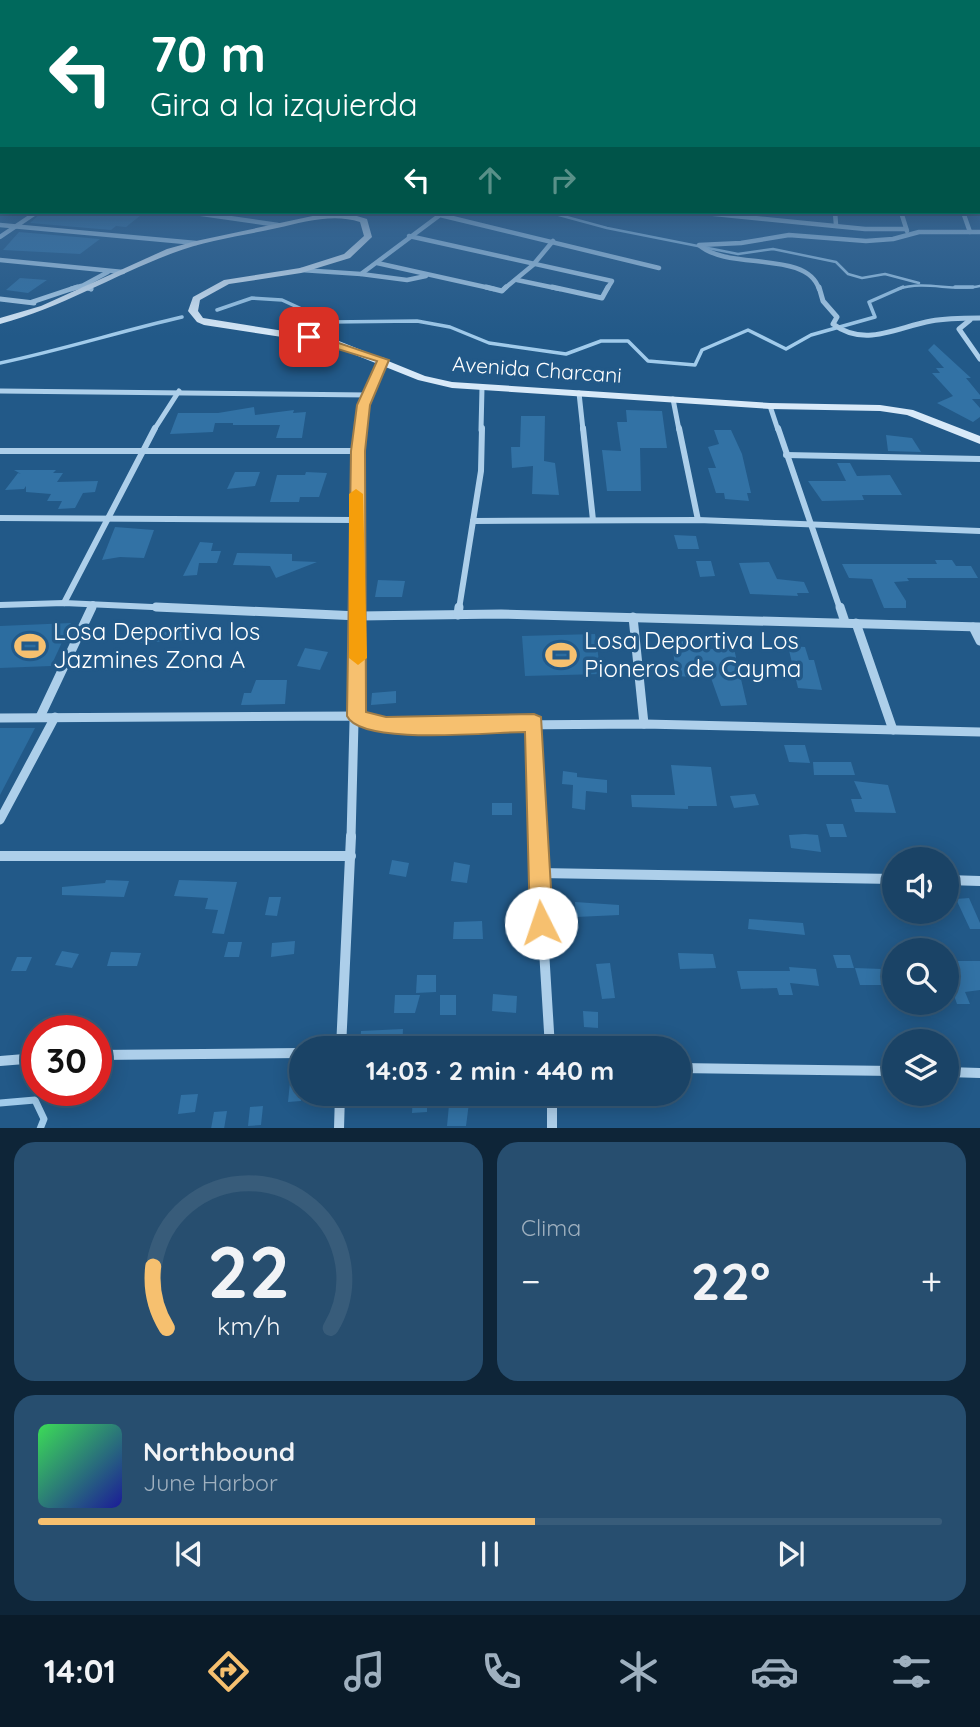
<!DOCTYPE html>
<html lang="es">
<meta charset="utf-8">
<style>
:root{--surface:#1a4366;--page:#274e6f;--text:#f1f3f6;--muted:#9fb0bf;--line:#385c7a;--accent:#f6c06f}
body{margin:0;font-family:Quicksand,sans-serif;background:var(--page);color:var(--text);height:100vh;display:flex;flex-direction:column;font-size:26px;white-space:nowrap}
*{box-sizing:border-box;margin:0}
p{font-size:23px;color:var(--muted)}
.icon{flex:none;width:38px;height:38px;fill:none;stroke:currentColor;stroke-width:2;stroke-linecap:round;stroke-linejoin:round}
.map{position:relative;height:1128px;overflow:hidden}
.panel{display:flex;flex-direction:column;gap:14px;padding:14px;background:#0e2538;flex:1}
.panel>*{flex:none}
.hud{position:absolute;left:0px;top:0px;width:980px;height:214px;box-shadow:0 4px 18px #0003,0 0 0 2px var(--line);background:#00695c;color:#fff;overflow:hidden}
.tools{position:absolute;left:882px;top:847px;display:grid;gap:14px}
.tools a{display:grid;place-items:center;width:77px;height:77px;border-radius:50%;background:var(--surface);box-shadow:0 4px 18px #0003,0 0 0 2px var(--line);font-size:35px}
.speed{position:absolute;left:21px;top:1015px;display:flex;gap:14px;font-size:35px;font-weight:700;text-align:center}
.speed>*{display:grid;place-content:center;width:91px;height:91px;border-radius:50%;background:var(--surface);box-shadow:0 4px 18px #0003,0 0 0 2px var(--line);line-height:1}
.speed .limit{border:10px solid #d22;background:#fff;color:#111}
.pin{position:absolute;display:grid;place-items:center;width:60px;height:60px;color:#fff;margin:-30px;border-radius:14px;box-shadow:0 4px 10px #0006}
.me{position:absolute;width:77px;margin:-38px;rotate:356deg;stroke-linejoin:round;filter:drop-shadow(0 0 5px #0008)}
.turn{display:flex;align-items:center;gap:24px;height:147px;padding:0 35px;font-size:32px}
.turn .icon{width:91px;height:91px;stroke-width:2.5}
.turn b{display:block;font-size:49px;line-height:60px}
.lanes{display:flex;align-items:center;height:66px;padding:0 35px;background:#0003;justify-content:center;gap:35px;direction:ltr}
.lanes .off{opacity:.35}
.big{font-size:52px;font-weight:700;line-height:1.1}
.panel .tile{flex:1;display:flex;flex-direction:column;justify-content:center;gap:10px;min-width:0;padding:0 24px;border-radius:21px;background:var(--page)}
.panel .dial{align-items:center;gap:0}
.dial svg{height:182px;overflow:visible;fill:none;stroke:var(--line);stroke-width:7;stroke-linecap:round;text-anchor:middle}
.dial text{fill:var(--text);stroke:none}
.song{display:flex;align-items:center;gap:21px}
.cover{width:84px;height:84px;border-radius:10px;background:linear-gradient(135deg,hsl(130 70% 55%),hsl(240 70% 35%))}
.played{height:7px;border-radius:4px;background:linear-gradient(90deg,var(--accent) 55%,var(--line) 55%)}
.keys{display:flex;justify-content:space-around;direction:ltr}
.heat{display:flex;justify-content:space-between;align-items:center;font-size:38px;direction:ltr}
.panel .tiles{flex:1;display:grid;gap:14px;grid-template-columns:1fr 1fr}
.tile:last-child{grid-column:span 2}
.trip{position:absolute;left:289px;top:1036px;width:402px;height:70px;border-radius:35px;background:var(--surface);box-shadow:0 4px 18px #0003,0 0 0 2px var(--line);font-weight:700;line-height:70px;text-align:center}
.menu{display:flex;height:112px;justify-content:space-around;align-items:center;background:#0a1b29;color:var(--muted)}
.menu .icon{width:49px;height:49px}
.menu .current{color:var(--accent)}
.menu b{font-size:32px;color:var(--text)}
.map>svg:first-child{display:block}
.green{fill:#2c6da0}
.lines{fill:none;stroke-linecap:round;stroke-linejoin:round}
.stream-far2{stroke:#a1cbeb;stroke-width:2.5}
.stream-far1{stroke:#a1cbeb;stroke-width:3.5}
.stream{stroke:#a1cbeb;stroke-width:7}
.building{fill:#3272a5}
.street-far4{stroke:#adcfea;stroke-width:4.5}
.street-far3{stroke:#adcfea;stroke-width:5}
.street-far2{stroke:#adcfea;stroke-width:6}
.street-far1{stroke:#adcfea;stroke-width:9}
.street{stroke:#adcfea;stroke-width:10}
.secondary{fill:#d8e9f8;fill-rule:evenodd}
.route{fill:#f6c06f;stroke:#a07d48;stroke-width:2}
.slow{fill:#f59e0b}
.labels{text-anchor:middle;stroke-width:7;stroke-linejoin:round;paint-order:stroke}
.far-street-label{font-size:21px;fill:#fff;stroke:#225988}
.poi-label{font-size:24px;fill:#fff;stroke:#225988;text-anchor:start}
</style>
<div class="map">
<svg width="980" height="1129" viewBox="0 0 980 1129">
<rect width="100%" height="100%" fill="#225988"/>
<g class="green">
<polygon points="71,623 51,666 0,668 0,626"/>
<polygon points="595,634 601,674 525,676 522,636"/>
<polygon points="0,728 35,728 0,795"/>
</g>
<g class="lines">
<g class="stream-far2">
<polyline points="548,212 607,228 738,254 773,249 836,262 848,274 862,278 885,274 919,283"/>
<path d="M898,289C926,280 952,292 980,286"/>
</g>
<g class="stream-far1">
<polyline points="955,287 973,287"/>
<polyline points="217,310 252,298 282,300 330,322 417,321 450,327 489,343 566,354 601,341 628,341 648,361 695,365 702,350 748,330 786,349 811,335 875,317 869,302 903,287"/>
<path d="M0,363C62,350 121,331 182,317"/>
</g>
<polyline class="stream" points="0,1103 35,1100 44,1119 40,1129"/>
</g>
<g class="building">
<polygon points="42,212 98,212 141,215 126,227 116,226 111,230 30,223"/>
<polygon points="19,232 100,239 80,254 3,250"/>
<polygon points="20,278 47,280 28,293 6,290"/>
<polygon points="934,344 971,378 966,378 980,395 980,399 972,399 980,408 980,417 973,422 937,403 953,396 932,373 940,373 936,368 944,368 928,350"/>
<polygon points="254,407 255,415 294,410 293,413 306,412 302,438 276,438 280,425 233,425 233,423 215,423 213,432 170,434 178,413 218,413"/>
<polygon points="626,410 662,411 667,448 640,448 641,491 607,491 602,450 621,451 617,422 627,422"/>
<polygon points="521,416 545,416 544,461 555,463 559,495 532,494 533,466 512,468 511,447 520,447"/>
<polygon points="714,430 731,430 742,454 751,493 747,493 749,501 725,499 724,493 716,493 708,468 716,468 708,447 719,444"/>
<polygon points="886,435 912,438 921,452 888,451"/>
<polygon points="837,463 850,463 857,476 890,475 902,495 862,495 864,500 822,501 808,481 846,481"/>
<polygon points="14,470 56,470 53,473 63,473 57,482 98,481 95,492 83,493 75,508 58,509 62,501 47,501 51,494 26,492 26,486 24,489 5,490 18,473 21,474"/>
<polygon points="235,472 260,472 255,486 227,489"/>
<polygon points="306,472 327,473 319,497 300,497 299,502 270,502 277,475 305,475"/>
<polygon points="115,527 154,530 144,558 120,557 102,560"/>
<polygon points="674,535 696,536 699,549 678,549"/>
<polygon points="200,542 213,543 211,551 221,551 217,563 199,563 197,575 183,576"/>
<polygon points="237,553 292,554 292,561 317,562 276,578 270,566 233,565"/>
<polygon points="935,560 952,560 956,566 971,566 978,578 907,578 909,581 894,582 906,601 906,608 884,608 872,579 849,578 842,564 937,564"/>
<polygon points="696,561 711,561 715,576 700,577"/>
<polygon points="769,562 777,579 804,582 809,593 797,593 798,596 750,594 739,563"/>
<polygon points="378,580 405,581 402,597 375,597"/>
<polygon points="141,630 189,631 189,640 136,643"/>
<polygon points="672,640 684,641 685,647 704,649 719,649 717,640 732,640 747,705 721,706 711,678 676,676"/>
<polygon points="788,646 805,647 809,660 814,660 822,690 798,688"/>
<polygon points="305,648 328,652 320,670 297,666"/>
<polygon points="256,680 287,680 285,704 241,705 244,693 251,693"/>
<polygon points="396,691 396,703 371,705 372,693"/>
<polygon points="784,745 805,745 810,763 789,762"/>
<polygon points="813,762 851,762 855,775 814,775"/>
<polygon points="671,765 711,767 717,806 688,806 688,809 632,807 631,795 675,795"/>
<polygon points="563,771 577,773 577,777 607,780 607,793 586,791 585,810 572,808 573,785 562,784"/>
<polygon points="854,781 888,785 896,813 855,812 851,799 862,799"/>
<polygon points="755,794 759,805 734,808 730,796"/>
<rect x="492" y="803" width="20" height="12"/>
<polygon points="826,824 843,824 847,837 830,837"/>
<polygon points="805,834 818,835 821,852 791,848 789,835"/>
<polygon points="392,860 409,863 406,877 389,874"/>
<polygon points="454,862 470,865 467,883 451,881"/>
<polygon points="106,880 129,881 124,897 62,895 62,887 105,883"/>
<polygon points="179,880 237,882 224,934 212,933 218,910 205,909 208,898 174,896"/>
<polygon points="269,897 281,897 277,916 265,915"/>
<polygon points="969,898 980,923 980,929 970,929 956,899"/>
<polygon points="575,902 619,905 619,915 576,917"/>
<polygon points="749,919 803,923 805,935 748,929"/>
<polygon points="482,921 483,939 453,939 454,922"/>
<polygon points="295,941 294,954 271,957 272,943"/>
<polygon points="228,942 242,942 239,957 224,957"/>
<polygon points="62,951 79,954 72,968 55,965"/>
<polygon points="111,952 141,953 137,966 107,966"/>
<polygon points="678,953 713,954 716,968 680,969"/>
<polygon points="833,955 850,955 854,968 837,968"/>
<polygon points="17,957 32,957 26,971 11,971"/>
<polygon points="947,961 980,961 980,990 965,992 970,1004 957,1004 947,976"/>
<polygon points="610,963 615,998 602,999 596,964"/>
<polygon points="789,967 816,969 819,986 790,983 793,995 779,995 777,988 741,989 737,971 790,971"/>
<polygon points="855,968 882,969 887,985 860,985"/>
<polygon points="417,975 436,975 436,992 416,993"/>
<polygon points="493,994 517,996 516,1013 492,1011"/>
<polygon points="395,995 420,995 415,1013 394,1013"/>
<rect x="440" y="995" width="16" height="20"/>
<polygon points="583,1011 598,1012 598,1028 584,1027"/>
<polygon points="403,1029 402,1048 360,1048 361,1031"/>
<polygon points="290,1082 301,1082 301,1101 288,1102"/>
<polygon points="198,1094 195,1112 178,1114 181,1095"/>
<polygon points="413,1094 427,1094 427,1112 412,1113"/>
<polygon points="596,1094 641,1094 643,1107 597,1108"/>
<polygon points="469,1103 466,1126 447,1126 449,1105"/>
<polygon points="263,1106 261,1125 248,1126 250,1107"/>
<polygon points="227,1111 224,1129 211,1129 214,1112"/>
</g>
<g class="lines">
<g class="street-far4">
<polyline points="188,212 278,225"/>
<polyline points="338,212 350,216"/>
<polyline points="695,212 865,229 906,229"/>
<polyline points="835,212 836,225"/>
<polyline points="901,212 907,231"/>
<polyline points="963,212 970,232"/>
<polyline points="0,225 196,243"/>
<polyline points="409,236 612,281 607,289"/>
<polyline points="0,237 37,212"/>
<polyline points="0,260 123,272"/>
<polyline points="377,263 494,289"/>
<polyline points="301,270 361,274 440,215 659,268"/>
<polyline points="361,274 407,280 426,276"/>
<polyline points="517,280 560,289"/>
<polyline points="82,286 108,272"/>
<polyline points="71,289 81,286 91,289"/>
<polyline points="504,289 533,265 553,241"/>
<path d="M819,289C807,250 728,271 699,245L741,243L789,235L866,241L893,239L919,232H980"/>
</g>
<g class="street-far3">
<polyline points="86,287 91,289"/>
<polyline points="486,287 502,291 506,287"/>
<polyline points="552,287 602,298 608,287"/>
<path d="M819,287L823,301L837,317L833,324C865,348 897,327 931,321C947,318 964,318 980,318"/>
<polyline points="0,299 34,303"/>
<polyline points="32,302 77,287"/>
<polyline points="970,320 959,329 980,359"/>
<polyline points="0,391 367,395"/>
<polyline points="579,393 583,430"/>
<polyline points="673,399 679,430"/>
<polyline points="770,406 778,430"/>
<polyline points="154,430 179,391"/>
<polyline points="361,430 364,406 383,360"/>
<polyline points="481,430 482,388"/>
</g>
<g class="street-far2">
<polyline points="583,428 593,520"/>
<polyline points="679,428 698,520"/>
<polyline points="778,428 840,609"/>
<polyline points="0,451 358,451"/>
<polyline points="786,455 980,459"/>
<polyline points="0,518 355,520"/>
<polyline points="473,521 698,520 980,531"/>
<polyline points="64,603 155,428"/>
<polyline points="0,605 64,603 196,609"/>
<polyline points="91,609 93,604"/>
<polyline points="357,609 358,451 361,428"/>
<polyline points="459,609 481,471 482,428"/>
</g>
<g class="street-far1">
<polyline points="156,607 359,616 501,614 980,627"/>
<polyline points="840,607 845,622"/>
<polyline points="458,615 459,607"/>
<polyline points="633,617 644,724"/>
<polyline points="856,623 893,730"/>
<polyline points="973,627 980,641"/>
<polyline points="40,717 92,607"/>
<polyline points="0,718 356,716 369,723 386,726 644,724 980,732"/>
<polyline points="534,723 537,838"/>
<polyline points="0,820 55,717"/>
<polyline points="351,838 357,607"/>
</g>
<g class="street">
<polyline points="537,836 550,1048"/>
<polyline points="0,856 351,856"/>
<polyline points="538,873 894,879"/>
<polyline points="947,880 980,881"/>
<polyline points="341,1048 351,836"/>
<polyline points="96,1055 301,1053"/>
<polyline points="0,1061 37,1058"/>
<polyline points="679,1068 894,1071"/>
<polyline points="947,1072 980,1073"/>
<polyline points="552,1094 552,1129"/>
<polyline points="339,1129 340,1094"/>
</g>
<path class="secondary" d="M322,214H350L367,219L372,237L350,258L301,273L229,284L200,300L198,311L203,318L334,339L425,376L452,382L770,403L880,405L913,410L980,436V444L907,415L880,411L770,409L452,388L418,380L328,344L204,325L197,322L188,311L193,297L224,280L300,268L344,254L364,236L360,222C333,213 304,222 277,228C242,236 206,240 173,253C114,275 61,308 0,324V318L41,306L167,249L196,241Z"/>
</g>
<linearGradient id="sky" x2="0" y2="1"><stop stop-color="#13314b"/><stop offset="0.53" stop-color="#3e6a96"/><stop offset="1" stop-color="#3e6a96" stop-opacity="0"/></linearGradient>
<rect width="980" height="336" fill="url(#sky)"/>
<path class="route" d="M309,333L389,360L370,405L365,451L366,712L386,717L534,714L541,717L553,923L549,931L541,935L533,931L530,923L525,732C492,732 361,746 347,716L351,451L357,405L377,361L305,339L304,337Z"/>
<polygon class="slow" points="356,489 363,494 367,658 358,665 349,658 349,494"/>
<defs>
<symbol id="stadium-bare" viewBox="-9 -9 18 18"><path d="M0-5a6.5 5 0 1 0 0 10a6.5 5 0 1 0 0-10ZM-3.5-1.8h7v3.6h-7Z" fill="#f6c06f" stroke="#225988" stroke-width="2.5" paint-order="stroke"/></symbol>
</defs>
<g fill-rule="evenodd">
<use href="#stadium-bare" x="8" y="624" width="44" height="44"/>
<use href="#stadium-bare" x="539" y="633" width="44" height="44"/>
</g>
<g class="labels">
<g class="far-street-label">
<text transform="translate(537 370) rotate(4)" y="7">Avenida Charcani</text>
</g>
<g class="poi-label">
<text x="53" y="640">Losa Deportiva los<tspan x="53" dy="28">Jazmines Zona A</tspan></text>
<text x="584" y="649">Losa Deportiva Los<tspan x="584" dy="28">Pioneros de Cayma</tspan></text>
</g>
</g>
</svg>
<div class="tools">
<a><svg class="icon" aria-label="sound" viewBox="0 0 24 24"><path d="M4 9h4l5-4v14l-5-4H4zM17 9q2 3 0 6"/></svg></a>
<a><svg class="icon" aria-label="search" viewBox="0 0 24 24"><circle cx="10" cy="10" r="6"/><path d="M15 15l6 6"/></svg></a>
<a><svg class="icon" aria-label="layers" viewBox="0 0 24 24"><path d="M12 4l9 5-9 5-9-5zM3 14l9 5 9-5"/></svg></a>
</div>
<div class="speed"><div class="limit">30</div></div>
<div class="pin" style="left:309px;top:337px;background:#d93025"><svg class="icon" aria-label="arrive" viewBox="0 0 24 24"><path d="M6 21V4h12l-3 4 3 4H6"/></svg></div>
<svg class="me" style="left:541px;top:923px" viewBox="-20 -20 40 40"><circle r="19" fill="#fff"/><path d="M0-13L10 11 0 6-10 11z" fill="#f6c06f"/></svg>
<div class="trip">14:03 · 2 min · 440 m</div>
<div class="hud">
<div class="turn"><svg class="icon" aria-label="left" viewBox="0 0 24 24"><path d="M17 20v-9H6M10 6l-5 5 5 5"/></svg><div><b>70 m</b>Gira a la izquierda</div></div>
<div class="lanes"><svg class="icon" aria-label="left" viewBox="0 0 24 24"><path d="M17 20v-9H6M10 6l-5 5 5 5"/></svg><svg class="icon off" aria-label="ahead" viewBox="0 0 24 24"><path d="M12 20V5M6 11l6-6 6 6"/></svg><svg class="icon off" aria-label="right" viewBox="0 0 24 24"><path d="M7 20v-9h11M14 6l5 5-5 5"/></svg></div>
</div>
</div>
<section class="panel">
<div class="tiles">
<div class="tile dial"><svg viewBox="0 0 100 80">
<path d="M14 69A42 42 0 1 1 86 69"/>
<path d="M14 69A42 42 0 0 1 8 42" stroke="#f6c06f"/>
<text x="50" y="56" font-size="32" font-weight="700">22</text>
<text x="50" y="72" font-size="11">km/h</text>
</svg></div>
<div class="tile"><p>Clima</p>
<div class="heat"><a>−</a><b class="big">22°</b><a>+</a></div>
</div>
<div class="tile">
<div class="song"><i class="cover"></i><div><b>Northbound</b><p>June Harbor</p></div></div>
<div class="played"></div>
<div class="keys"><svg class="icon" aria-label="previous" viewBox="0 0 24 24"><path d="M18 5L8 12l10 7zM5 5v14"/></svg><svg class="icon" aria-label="pause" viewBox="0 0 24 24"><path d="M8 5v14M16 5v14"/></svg><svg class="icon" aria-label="next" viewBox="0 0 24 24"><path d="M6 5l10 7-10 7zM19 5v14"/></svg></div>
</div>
</div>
</section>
<nav class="menu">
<b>14:01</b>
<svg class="icon current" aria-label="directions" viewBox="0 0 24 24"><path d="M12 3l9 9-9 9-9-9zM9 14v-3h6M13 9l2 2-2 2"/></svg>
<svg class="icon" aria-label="music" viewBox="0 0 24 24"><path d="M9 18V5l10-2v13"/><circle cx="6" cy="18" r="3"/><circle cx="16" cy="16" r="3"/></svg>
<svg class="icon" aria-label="phone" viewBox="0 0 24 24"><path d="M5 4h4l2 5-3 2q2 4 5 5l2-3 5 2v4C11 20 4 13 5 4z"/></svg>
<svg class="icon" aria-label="climate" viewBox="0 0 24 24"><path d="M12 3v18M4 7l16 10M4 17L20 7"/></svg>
<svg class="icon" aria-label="car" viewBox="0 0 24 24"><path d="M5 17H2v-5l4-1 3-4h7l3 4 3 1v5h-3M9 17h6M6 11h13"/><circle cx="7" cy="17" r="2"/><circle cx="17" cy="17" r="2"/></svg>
<svg class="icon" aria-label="filters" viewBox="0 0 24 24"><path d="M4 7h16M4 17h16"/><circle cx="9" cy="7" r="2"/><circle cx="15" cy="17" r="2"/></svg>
</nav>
